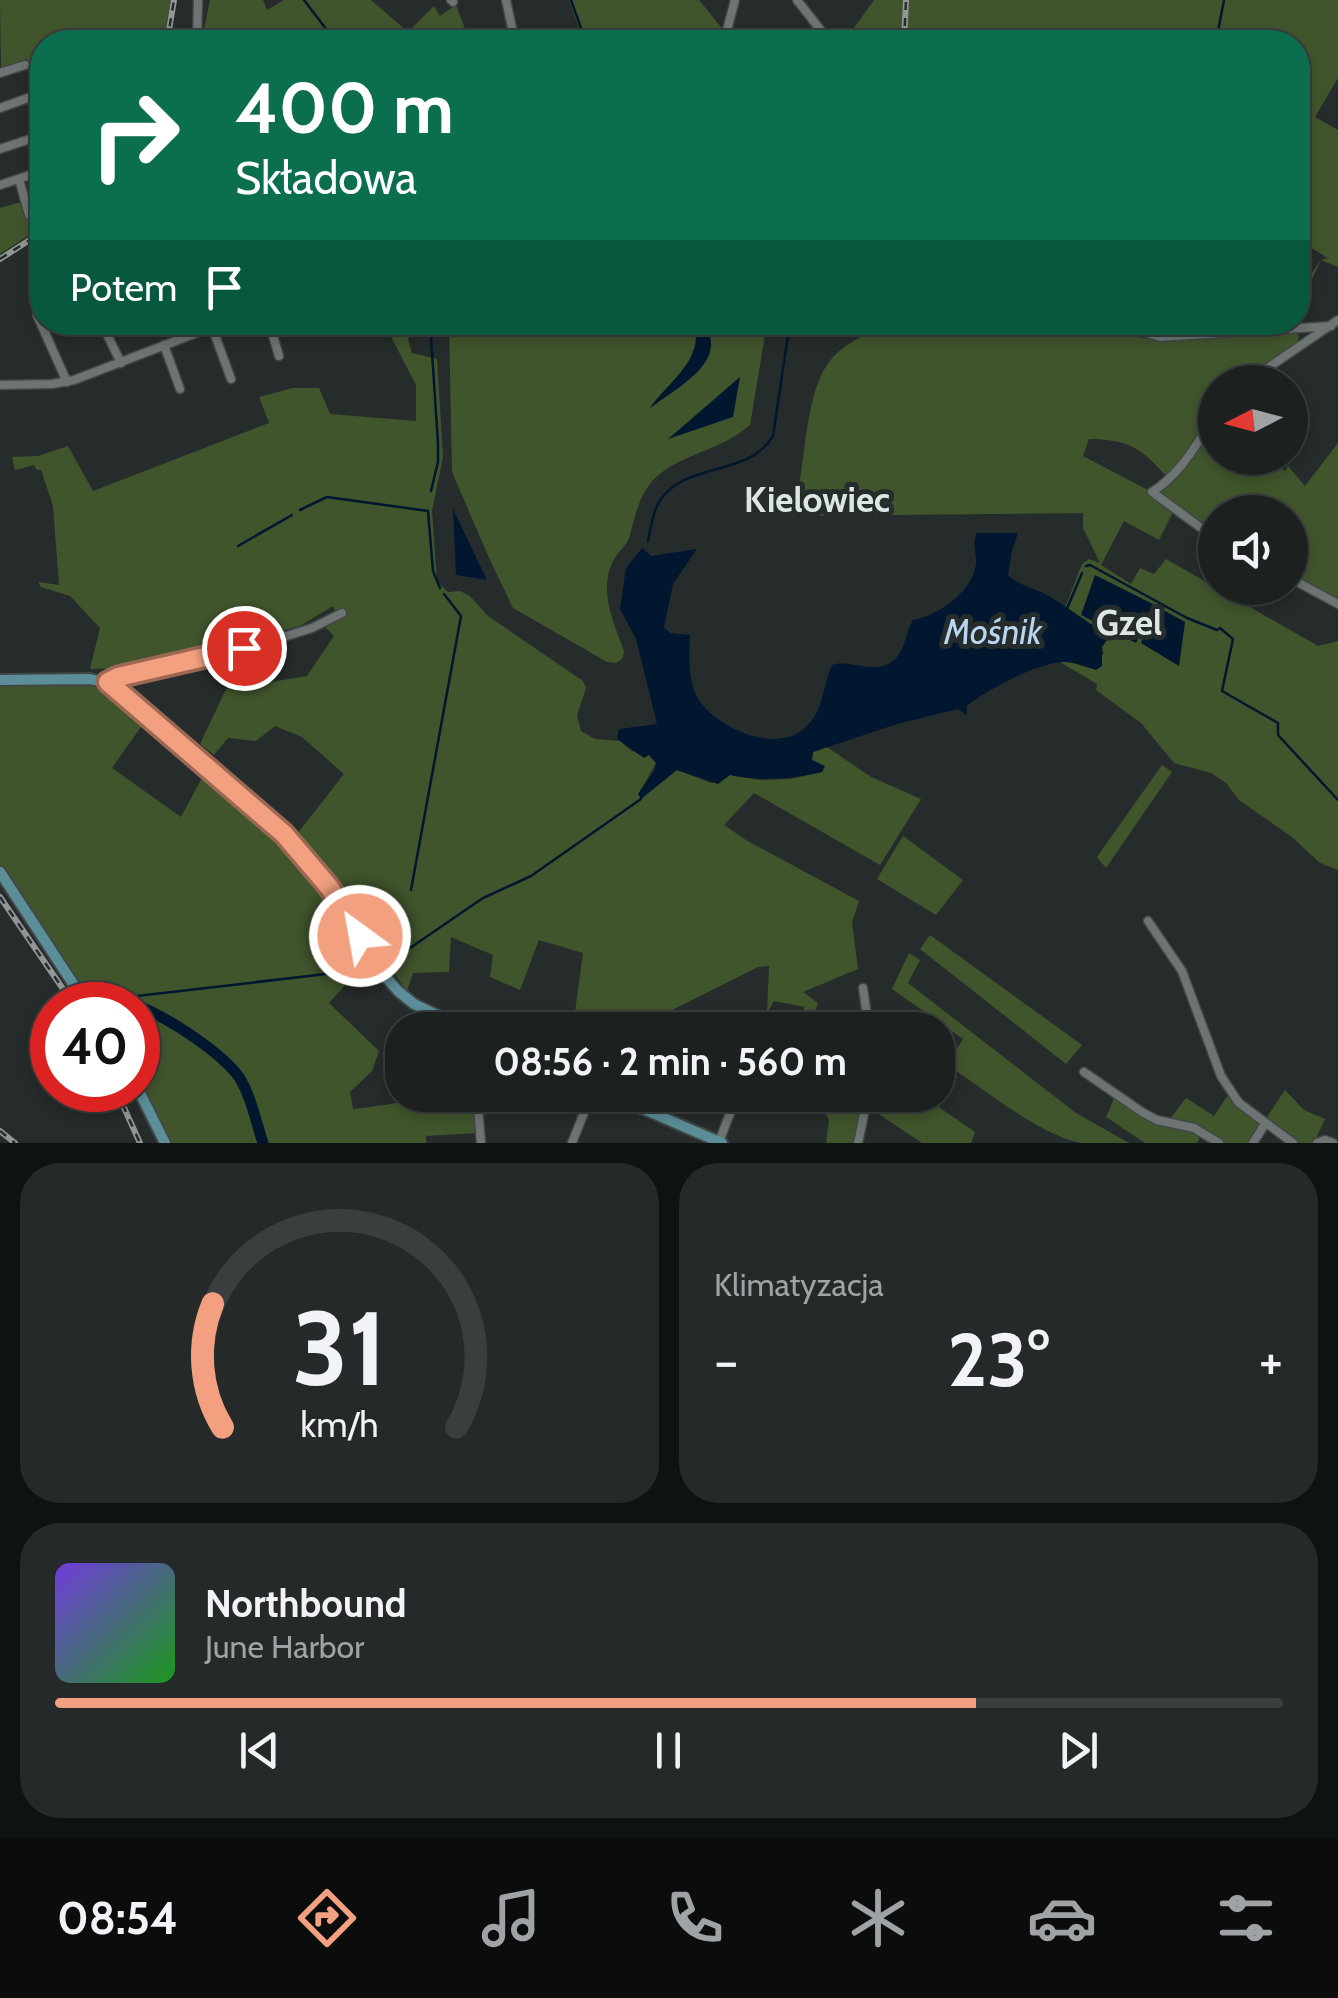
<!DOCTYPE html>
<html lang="pl">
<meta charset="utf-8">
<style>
:root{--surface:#1c2120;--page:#252929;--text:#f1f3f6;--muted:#a0a3a5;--line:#3a3e3e;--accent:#f2a07f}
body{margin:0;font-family:Cabin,sans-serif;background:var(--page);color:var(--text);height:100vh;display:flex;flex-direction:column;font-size:38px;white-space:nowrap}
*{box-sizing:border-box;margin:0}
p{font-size:32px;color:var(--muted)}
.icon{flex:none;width:55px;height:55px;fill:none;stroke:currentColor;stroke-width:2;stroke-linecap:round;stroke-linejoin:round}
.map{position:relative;height:1143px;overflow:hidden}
.side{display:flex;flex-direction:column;gap:20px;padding:20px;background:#0f1212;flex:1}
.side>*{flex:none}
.top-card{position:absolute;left:30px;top:30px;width:1280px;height:305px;border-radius:40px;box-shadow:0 5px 15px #0003,0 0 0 2px var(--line);background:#0b6e4f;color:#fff;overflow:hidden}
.needle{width:65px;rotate:264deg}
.tools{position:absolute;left:1198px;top:365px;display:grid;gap:20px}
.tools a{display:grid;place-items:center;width:110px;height:110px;border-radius:50%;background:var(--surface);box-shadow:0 5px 15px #0003,0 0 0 2px var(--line);font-size:50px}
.speed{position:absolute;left:30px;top:982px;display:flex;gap:20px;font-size:50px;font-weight:700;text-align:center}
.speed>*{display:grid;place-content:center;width:130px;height:130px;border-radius:50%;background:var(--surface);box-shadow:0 5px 15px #0003,0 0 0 2px var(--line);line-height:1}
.speed .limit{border:15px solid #d22;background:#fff;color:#111}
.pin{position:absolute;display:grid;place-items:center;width:85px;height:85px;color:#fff;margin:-42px;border:5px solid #fff;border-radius:50%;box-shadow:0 2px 10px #0007}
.me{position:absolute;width:110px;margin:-55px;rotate:328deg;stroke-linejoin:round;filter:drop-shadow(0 0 8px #0008)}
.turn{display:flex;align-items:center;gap:35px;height:210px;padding:0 40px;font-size:45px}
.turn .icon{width:130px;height:130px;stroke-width:2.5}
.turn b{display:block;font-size:70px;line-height:85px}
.then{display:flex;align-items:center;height:95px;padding:0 40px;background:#0003;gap:20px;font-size:38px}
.big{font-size:75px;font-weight:700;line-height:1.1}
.side .widget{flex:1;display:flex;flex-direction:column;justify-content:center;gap:15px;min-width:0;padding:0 35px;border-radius:40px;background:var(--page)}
.side .dial{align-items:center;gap:0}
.dial svg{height:260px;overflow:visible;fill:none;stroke:var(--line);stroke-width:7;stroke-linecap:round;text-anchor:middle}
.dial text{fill:var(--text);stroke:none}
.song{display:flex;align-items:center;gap:30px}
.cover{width:120px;height:120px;border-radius:15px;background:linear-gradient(135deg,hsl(260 70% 55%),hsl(120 70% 35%))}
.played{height:10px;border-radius:5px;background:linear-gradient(90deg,var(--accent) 75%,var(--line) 75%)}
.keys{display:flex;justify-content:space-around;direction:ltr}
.heat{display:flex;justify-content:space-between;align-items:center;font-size:55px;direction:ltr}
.side .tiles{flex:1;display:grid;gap:20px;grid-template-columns:1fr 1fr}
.widget:last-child{grid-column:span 2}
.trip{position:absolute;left:385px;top:1012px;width:570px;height:100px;border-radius:40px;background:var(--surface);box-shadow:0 5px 15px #0003,0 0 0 2px var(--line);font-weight:700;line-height:100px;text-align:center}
.tab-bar{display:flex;height:160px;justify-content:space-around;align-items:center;background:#0b0d0d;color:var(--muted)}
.tab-bar .icon{width:70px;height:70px}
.tab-bar .current{color:var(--accent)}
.tab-bar b{font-size:45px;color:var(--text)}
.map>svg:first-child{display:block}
.green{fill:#41552d;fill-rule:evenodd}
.water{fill:#00172f}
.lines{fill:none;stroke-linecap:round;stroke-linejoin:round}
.stream{stroke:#00172f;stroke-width:2.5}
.river{stroke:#00172f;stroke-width:11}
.street-casing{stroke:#414747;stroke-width:11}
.secondary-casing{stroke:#414747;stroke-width:14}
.street{stroke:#6d7473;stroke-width:8}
.secondary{stroke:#5b8e98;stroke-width:10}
.rail-casing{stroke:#929796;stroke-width:6}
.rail{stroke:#262c2b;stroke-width:2.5;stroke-dasharray:8;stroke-linecap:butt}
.route-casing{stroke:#9d6853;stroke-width:25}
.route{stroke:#f2a07f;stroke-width:18}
.labels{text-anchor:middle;stroke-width:10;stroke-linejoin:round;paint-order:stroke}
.neighbourhood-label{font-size:35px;font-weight:bold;fill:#dde6e5;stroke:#262c2b}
.water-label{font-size:35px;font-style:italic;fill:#b8d5f2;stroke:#262c2b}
</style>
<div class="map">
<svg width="1338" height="1143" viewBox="0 0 1338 1143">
<rect width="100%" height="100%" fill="#262c2b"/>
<g class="green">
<polygon points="0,0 171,0 163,42 42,42 42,75 33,78 27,59 1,68"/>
<polygon points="210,0 263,0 267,10 284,0 371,0 408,32 434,6 440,16 456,5 470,42 205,42 202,40"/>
<polygon points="569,0 699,0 733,42 584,42"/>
<polygon points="874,0 903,0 902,42 844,42"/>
<polygon points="909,0 1338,0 1338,78 1315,117 1338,130 1338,267 1321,260 1298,309 1298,292 1321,260 1328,258 1298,240 1298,42 906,42"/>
<polygon points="42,196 42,227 0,254 0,208"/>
<path d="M384,323H414L408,340L412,353L437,359L443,457L432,511L437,581L448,592L460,591L470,596L488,616L583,681L586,688L577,715L581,731L595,739L621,741C628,750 637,755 649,754L656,763L639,793L677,770L711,783L730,775L759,780L791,779L822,772L824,766L811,760L813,752L827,747L871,777L921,799L880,865L754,793L724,825L746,840L859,901L852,922L858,969L803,992L818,1003L809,1030H794L805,1007L774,1001L767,1013L769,966L758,967L634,1029L575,1012L583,953L539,940L520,990L490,977L493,955L451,937L449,972L413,973L407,991L294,838L344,774L302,737L275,726L256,741L228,738L214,755L200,744L226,689L307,676L334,636L325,627L339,621L333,606L300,626L132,668L90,669L100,628L70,596L41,587L38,582L59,585L53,506L41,470H37L34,465L15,470L12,457L38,456L68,446L93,491L269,423L259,397L293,388H319L330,414L416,421V385Z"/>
<path d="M449,323H767L750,425C723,449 689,452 661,473C641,488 636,512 630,535C627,546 618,551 613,561C598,591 614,623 624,651L623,658L616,663L607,662L513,608L490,560L452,472Z"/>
<path d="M885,323H1089C1152,352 1225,336 1293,331L1299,336L1297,344L1241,382H1215V404L1206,420L1215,428V458H1262L1285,471L1288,466L1305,486L1338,443V601L1290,575V512H1215V531L1151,496L1173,512L1159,540L1124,521L1101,565L1131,584L1140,568L1154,574L1166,559L1318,646L1338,641V870L1320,863L1292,837L1239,800L1226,783L1211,773L1174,763L1141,723L1096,690L1097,684L1060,662L1104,654L1102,647L1109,636L1065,608L1082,564L1089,559L1100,563L1083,528V513L788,516C789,501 797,493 800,479C807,442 807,379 838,352C851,341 870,332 885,323ZM1089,439C1125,439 1141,447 1165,475L1160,483L1148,490L1083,456Z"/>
<path d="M0,684H103L148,717L112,768L181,817L205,772L300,861L352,928L323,948L348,982L329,1003L379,1051L372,1071L350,1092L353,1109C393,1105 432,1095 472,1095L476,1133L426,1136V1143H171L138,1081V1005H92L0,866Z"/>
<polygon points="1162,765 1172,772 1106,868 1097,857"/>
<polygon points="903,836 963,880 936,915 877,879"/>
<polygon points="930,935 1082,1045 1066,1064 920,949"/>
<path d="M909,953L920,960L908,983L1076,1113L1129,1143C1114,1143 1096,1143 1081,1143C1039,1136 976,1082 938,1059V1040L956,1050L963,1039L892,989Z"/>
<polygon points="1285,1090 1304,1110 1325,1119 1314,1143 1296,1143 1265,1120"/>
<polygon points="1230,1092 1262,1125 1249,1143 1222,1143 1169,1120 1186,1098 1214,1116"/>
<polygon points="816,1095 865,1095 855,1143 826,1143 829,1120"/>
<polygon points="871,1095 921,1095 975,1132 971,1143 922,1143 868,1107"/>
<polygon points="1115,1096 1148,1119 1201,1135 1197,1143 1145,1143 1106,1117"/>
</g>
<g class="water">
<path d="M694,323H703C732,361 676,388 649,409C669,381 705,359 694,323Z"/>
<polygon points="740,377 733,417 668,439"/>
<polygon points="453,509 487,580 456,575"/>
<path d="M977,533H1018L1012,550L1008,575C1019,585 1030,587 1043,593C1066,605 1087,623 1110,636L1102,647V666L1096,670C1086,667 1074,662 1064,662C1039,662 986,690 967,706V715L958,709L894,725L813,752L812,760L825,766L822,772C790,779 763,782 730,775L718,784L677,770L641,799L638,794L654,771L656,763L649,755L644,758L617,739L619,729L657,724L636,639L620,609L626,568L642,548L651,556L697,549L673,584L664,627L670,633L690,635C689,656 687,684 701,703C721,729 776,754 805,728C824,711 822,687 832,665C852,658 877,678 896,658C905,649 906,631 913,620C938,616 973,591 976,564C977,552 971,545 977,533Z"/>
<polygon points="1095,575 1153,604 1136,643 1081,615"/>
<polygon points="1156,606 1185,622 1179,666 1141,643"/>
</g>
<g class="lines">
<g class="stream">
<polyline points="304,0 336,42"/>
<polyline points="571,0 586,42"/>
<polyline points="1216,42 1224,0"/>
<polyline points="430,322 438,443 438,462 431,491"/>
<polyline points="300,510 327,497 428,511 433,571 440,588"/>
<path d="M648,541C651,529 652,513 659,502C684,461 748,478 773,436L790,322"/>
<polyline points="238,546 292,515"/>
<polyline points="1086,566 1090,565 1187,618 1217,630 1220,628 1233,639 1222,691 1278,723 1278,735 1338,800"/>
<polyline points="1066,611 1082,573"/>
<polyline points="411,890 461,616 444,594"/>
<polyline points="402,954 403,935"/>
<polyline points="391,961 483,898 531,876 641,799"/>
<polyline points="111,999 369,969"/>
</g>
<path class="river" d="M108,999C142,998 219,1049 239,1077C251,1096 256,1122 263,1143"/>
<defs>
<g id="street">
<polyline points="451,0 453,2"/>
<polyline points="506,0 515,42"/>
<polyline points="797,0 830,42"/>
<polyline points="726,34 735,0"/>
<polyline points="197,42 198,0"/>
<polyline points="0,73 25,65"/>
<polyline points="0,108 36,95 42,114"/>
<polyline points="0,149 42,135"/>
<polyline points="19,179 29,215"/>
<polyline points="0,185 42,171"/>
<polyline points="37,315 67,382"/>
<polyline points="101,322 121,363"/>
<polyline points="269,322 279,356"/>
<polyline points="1111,322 1160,337 1331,326"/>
<polyline points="212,327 231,379"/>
<polyline points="164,345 180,389"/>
<polyline points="1247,382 1338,320"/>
<polyline points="0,385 52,384 74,380 225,322"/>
<path d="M1215,417C1196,444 1181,474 1152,492L1215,538"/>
<polyline points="1290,578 1338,604"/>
<polyline points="108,682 118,677 271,641 312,628 342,613"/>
<polyline points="1148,921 1182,971 1221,1076 1239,1103 1293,1143"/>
<polyline points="863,988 869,1030"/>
<polyline points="1084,1072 1142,1112 1157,1120 1194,1128 1219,1143"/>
<polyline points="477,1095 481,1143"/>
<polyline points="719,1142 737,1095"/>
<polyline points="572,1143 591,1095"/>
<polyline points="858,1143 868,1095"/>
<polyline points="1253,1143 1265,1124"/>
<polyline points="1317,1143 1325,1140 1333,1143"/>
</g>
<g id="secondary">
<polyline points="0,680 90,679 111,684 292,843 329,887 384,975 398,991 414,1004 468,1030"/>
<polyline points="0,872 87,1005"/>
<polyline points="138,1089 165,1143"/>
<polyline points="611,1095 722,1143"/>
</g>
</defs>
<use href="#street" class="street-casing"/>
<use href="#secondary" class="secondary-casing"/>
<use href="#street" class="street"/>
<use href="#secondary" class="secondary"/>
<defs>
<g id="rail">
<polyline points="167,42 174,0"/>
<polyline points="904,42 906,0"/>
<polyline points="0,259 42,232"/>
<polyline points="0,897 74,1005"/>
<polyline points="116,1090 140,1143"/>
<polyline points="0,1131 15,1143"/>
</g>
</defs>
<use href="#rail" class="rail-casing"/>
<use href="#rail" class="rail"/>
</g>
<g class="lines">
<defs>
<polyline id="route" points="244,648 118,677 108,682 284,834 329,887 360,936"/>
</defs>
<use href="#route" class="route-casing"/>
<use href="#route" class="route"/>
</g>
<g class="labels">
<g class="neighbourhood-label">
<text x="817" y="512">Kielowiec</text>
<text x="1129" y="635">Gzel</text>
</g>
<g class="water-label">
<text x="993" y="644">Mośnik</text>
</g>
</g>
</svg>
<div class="tools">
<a><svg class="needle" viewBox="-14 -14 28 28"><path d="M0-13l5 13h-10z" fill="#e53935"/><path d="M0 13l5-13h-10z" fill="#a0a3a5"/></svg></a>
<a><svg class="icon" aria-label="sound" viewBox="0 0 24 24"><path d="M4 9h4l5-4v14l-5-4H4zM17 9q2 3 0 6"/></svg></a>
</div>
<div class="speed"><div class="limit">40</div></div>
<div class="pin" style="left:244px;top:648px;background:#d93025"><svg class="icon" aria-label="arrive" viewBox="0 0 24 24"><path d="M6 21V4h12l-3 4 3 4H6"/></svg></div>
<svg class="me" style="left:360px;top:936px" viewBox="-20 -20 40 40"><circle r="17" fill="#f2a07f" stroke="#fff" stroke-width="3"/><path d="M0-11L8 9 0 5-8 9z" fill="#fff"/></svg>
<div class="trip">08:56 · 2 min · 560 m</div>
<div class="top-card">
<div class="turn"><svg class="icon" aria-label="right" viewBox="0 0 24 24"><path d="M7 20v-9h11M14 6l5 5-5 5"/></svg><div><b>400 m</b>Składowa</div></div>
<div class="then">Potem<svg class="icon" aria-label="arrive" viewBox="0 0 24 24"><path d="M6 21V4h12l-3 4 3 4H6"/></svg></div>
</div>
</div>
<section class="side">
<div class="tiles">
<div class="widget dial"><svg viewBox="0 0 100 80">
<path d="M14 69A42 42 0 1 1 86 69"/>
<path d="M14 69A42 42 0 0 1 11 31" stroke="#f2a07f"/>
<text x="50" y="56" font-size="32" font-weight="700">31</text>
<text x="50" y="72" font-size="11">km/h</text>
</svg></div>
<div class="widget"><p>Klimatyzacja</p>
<div class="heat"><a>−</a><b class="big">23°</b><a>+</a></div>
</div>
<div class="widget">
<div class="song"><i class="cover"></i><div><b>Northbound</b><p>June Harbor</p></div></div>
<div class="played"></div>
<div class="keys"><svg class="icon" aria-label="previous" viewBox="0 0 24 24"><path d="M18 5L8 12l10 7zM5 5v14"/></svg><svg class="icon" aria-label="pause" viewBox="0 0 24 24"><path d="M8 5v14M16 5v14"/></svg><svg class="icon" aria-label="next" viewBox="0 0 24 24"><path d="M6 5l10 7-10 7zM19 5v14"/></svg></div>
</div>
</div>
</section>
<nav class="tab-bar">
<b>08:54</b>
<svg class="icon current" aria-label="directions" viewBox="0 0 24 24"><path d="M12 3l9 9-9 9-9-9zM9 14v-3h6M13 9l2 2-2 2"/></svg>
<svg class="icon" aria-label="music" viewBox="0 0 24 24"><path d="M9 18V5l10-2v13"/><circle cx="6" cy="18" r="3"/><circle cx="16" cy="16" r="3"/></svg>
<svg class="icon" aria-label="phone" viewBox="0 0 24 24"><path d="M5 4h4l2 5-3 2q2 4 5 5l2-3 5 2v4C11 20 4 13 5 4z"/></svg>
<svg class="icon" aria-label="climate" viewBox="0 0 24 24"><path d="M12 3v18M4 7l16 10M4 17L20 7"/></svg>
<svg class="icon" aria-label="car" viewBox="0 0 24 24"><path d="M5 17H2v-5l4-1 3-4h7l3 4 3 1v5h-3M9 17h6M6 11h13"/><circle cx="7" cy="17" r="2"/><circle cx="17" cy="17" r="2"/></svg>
<svg class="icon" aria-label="filters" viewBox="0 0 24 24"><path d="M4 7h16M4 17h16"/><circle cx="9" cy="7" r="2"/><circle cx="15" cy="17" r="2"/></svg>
</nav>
